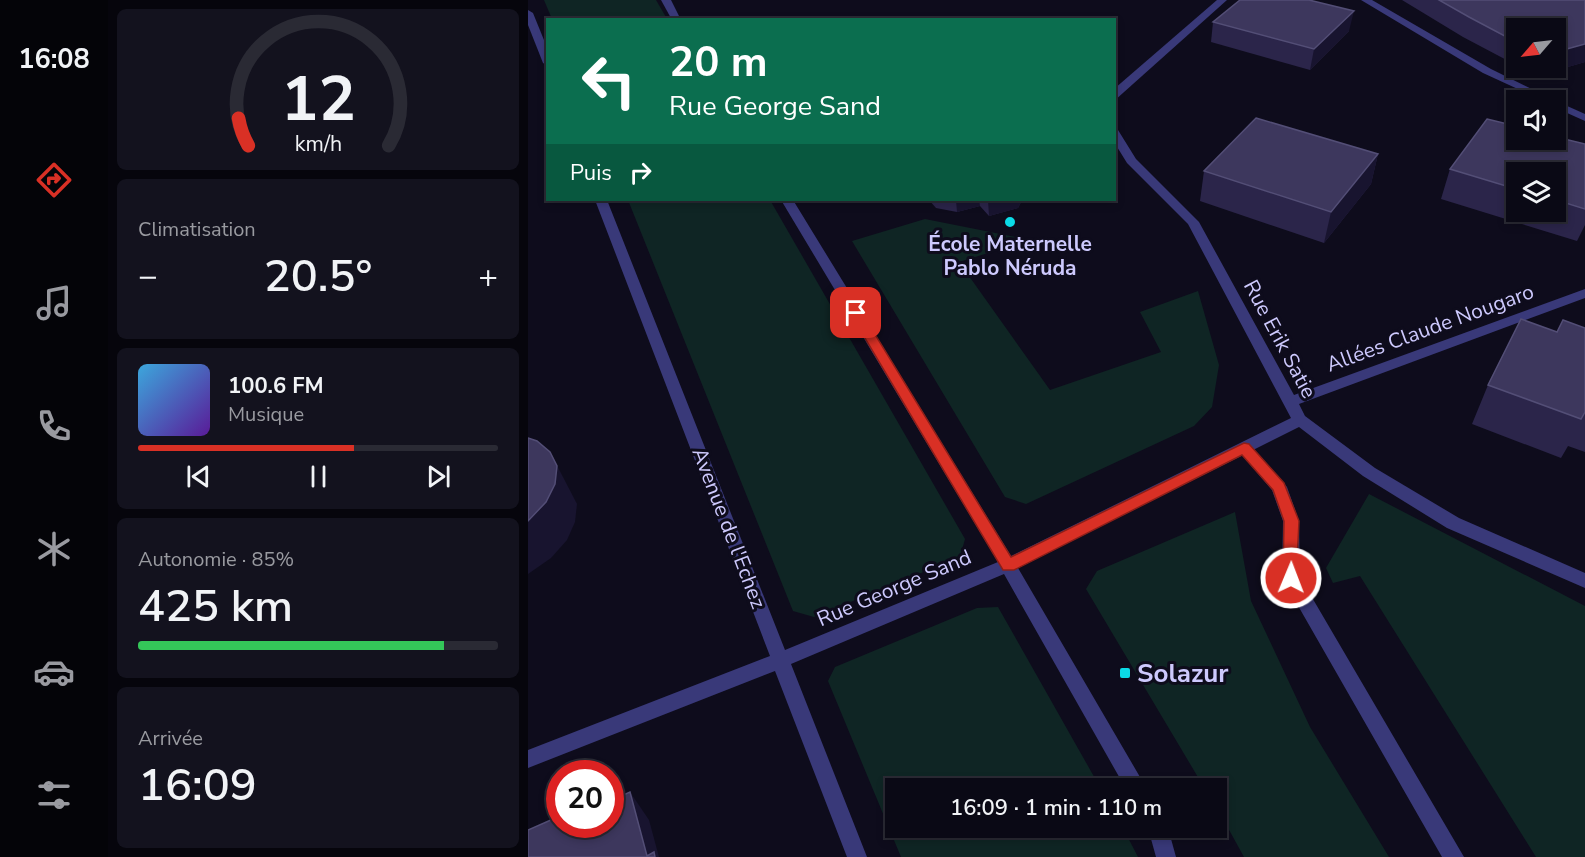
<!DOCTYPE html>
<html lang="fr">
<meta charset="utf-8">
<style>
:root{--surface:#0a0915;--page:#13121e;--text:#f1f3f6;--muted:#999aa0;--line:#2a2a34;--accent:#d93025}
body{margin:0;font-family:"Nunito Sans",sans-serif;background:var(--page);color:var(--text);height:100vh;display:flex;flex-direction:column;font-size:22px;white-space:nowrap}
*{box-sizing:border-box;margin:0}
p{font-size:20px;color:var(--muted)}
.icon{flex:none;width:33px;height:33px;fill:none;stroke:currentColor;stroke-width:2;stroke-linecap:round;stroke-linejoin:round}
.map{position:relative;flex:1;overflow:hidden}
.sheet{display:flex;flex-direction:column;gap:9px;padding:9px;background:#06050c;width:420px}
.sheet>*{flex:none}
.guide{position:absolute;left:18px;top:18px;width:570px;height:183px;border-radius:0px;box-shadow:0 3px 9px #0003,0 0 0 2px var(--line);background:#0b6e4f;color:#fff;overflow:hidden}
.needle{width:39px;rotate:242deg}
.fabs{position:absolute;left:978px;top:18px;display:grid;gap:12px}
.fabs a{display:grid;place-items:center;width:60px;height:60px;border-radius:0px;background:var(--surface);box-shadow:0 3px 9px #0003,0 0 0 2px var(--line);font-size:30px}
.speed{position:absolute;left:18px;top:760px;display:flex;gap:12px;font-size:30px;font-weight:700;text-align:center}
.speed>*{display:grid;place-content:center;width:78px;height:78px;border-radius:50%;background:var(--surface);box-shadow:0 3px 9px #0003,0 0 0 2px var(--line);line-height:1}
.speed .limit{border:9px solid #d22;background:#fff;color:#111}
.pin{position:absolute;display:grid;place-items:center;width:51px;height:51px;color:#fff;margin:-26px;border-radius:12px;box-shadow:0 3px 9px #0006}
.me{position:absolute;width:66px;margin:-33px;rotate:1deg;stroke-linejoin:round;filter:drop-shadow(0 0 4px #0008)}
.turn{display:flex;align-items:center;gap:21px;height:126px;padding:0 24px;font-size:27px}
.turn .icon{width:78px;height:78px;stroke-width:2.5}
.turn b{display:block;font-size:42px;line-height:51px}
.then{display:flex;align-items:center;height:57px;padding:0 24px;background:#0003;gap:12px;font-size:22px}
.big{font-size:45px;font-weight:600;line-height:1.1}
.sheet .card{flex:1;display:flex;flex-direction:column;justify-content:center;gap:9px;min-width:0;padding:0 21px;border-radius:9px;background:var(--page)}
.sheet .dial{align-items:center;gap:0}
.dial svg{height:156px;overflow:visible;fill:none;stroke:var(--line);stroke-width:7;stroke-linecap:round;text-anchor:middle}
.dial text{fill:var(--text);stroke:none}
.song{display:flex;align-items:center;gap:18px}
.cover{width:72px;height:72px;border-radius:9px;background:linear-gradient(135deg,hsl(200 70% 55%),hsl(270 70% 35%))}
.played{height:6px;border-radius:3px;background:linear-gradient(90deg,var(--accent) 60%,var(--line) 60%)}
.keys{display:flex;justify-content:space-around;direction:ltr}
.heat{display:flex;justify-content:space-between;align-items:center;font-size:33px;direction:ltr}
.charge{height:9px;border-radius:4px;background:linear-gradient(90deg,#34c759 85%,var(--line) 0)}
.trip{position:absolute;left:357px;top:778px;width:342px;height:60px;border-radius:0px;background:var(--surface);box-shadow:0 3px 9px #0003,0 0 0 2px var(--line);font-weight:600;line-height:60px;text-align:center}
main{display:flex;flex:1;min-height:0}
.menu{display:flex;flex-direction:column;width:108px;justify-content:space-around;align-items:center;background:#040408;color:var(--muted)}
.menu .icon{width:42px;height:42px}
.menu .selected{color:var(--accent)}
.menu b{font-size:27px;color:var(--text)}
.map>svg:first-child{display:block}
.green{fill:#0f2524}
.lines{fill:none;stroke-linecap:round;stroke-linejoin:round}
.lane{fill:#393979;fill-rule:evenodd}
.street{fill:#393979;fill-rule:evenodd}
.wall{fill:#2b254a;fill-rule:evenodd}
.shaded-wall{fill:#18142f}
.building{fill:#3d375d;stroke:#534e76;stroke-width:1.5}
.route{fill:#d93025;stroke:#8d1f18;stroke-width:1.5}
.poi-dot{fill:#0bdbe7;stroke:#0e0c1c;stroke-width:2}
.labels{text-anchor:middle;stroke-width:6;stroke-linejoin:round;paint-order:stroke}
.poi-label{font-size:21px;font-weight:bold;fill:#cdc9fd;stroke:#0e0c1c}
.street-label{font-size:21px;fill:#cdc9fd;stroke:#0e0c1c}
.near-poi-label{font-size:26px;font-weight:bold;fill:#cdc9fd;stroke:#0e0c1c;text-anchor:start}
</style>
<main>
<nav class="menu">
<b>16:08</b>
<svg class="icon selected" aria-label="directions" viewBox="0 0 24 24"><path d="M12 3l9 9-9 9-9-9zM9 14v-3h6M13 9l2 2-2 2"/></svg>
<svg class="icon" aria-label="music" viewBox="0 0 24 24"><path d="M9 18V5l10-2v13"/><circle cx="6" cy="18" r="3"/><circle cx="16" cy="16" r="3"/></svg>
<svg class="icon" aria-label="phone" viewBox="0 0 24 24"><path d="M5 4h4l2 5-3 2q2 4 5 5l2-3 5 2v4C11 20 4 13 5 4z"/></svg>
<svg class="icon" aria-label="climate" viewBox="0 0 24 24"><path d="M12 3v18M4 7l16 10M4 17L20 7"/></svg>
<svg class="icon" aria-label="car" viewBox="0 0 24 24"><path d="M5 17H2v-5l4-1 3-4h7l3 4 3 1v5h-3M9 17h6M6 11h13"/><circle cx="7" cy="17" r="2"/><circle cx="17" cy="17" r="2"/></svg>
<svg class="icon" aria-label="filters" viewBox="0 0 24 24"><path d="M4 7h16M4 17h16"/><circle cx="9" cy="7" r="2"/><circle cx="15" cy="17" r="2"/></svg>
</nav>
<section class="sheet">
<div class="card dial"><svg viewBox="0 0 100 80">
<path d="M14 69A42 42 0 1 1 86 69"/>
<path d="M14 69A42 42 0 0 1 9 55" stroke="#d93025"/>
<text x="50" y="56" font-size="32" font-weight="700">12</text>
<text x="50" y="72" font-size="11">km/h</text>
</svg></div>
<div class="card"><p>Climatisation</p>
<div class="heat"><a>−</a><b class="big">20.5°</b><a>+</a></div>
</div>
<div class="card">
<div class="song"><i class="cover"></i><div><b>100.6 FM</b><p>Musique</p></div></div>
<div class="played"></div>
<div class="keys"><svg class="icon" aria-label="previous" viewBox="0 0 24 24"><path d="M18 5L8 12l10 7zM5 5v14"/></svg><svg class="icon" aria-label="pause" viewBox="0 0 24 24"><path d="M8 5v14M16 5v14"/></svg><svg class="icon" aria-label="next" viewBox="0 0 24 24"><path d="M6 5l10 7-10 7zM19 5v14"/></svg></div>
</div>
<div class="card"><p>Autonomie · 85%</p><b class="big">425 km</b><div class="charge"></div></div>
<div class="card"><p>Arrivée</p><b class="big">16:09</b></div>
</section>
<div class="map">
<svg width="1057" height="857" viewBox="0 0 1057 857">
<rect width="100%" height="100%" fill="#0e0c1c"/>
<g class="green">
<polygon points="16,0 128,0 139,19 24,19"/>
<polygon points="100,200 242,200 437,539 432,557 286,617 265,611"/>
<polygon points="397,219 502,240 431,262 522,390 633,352 612,312 670,291 691,365 684,407 666,426 498,504 477,497 324,241"/>
<polygon points="841,494 1057,606 1057,857 1008,857 832,576 805,583 798,568"/>
<polygon points="707,512 723,601 782,727 861,857 716,857 689,808 688,789 677,789 558,589 569,571"/>
<polygon points="470,607 573,789 368,789 368,828 595,828 610,857 373,857 300,681 307,667 449,608"/>
</g>
<g class="lines">
<polygon class="lane" points="716,442 721,444 759,487 771,521 772,577 936,857 914,857 757,583 754,578 755,521 744,490 708,448"/>
<g class="street">
<polygon points="133,0 143,0 153,20 144,20"/>
<polygon points="689,0 699,0 586,101 586,89"/>
<polygon points="833,0 844,0 963,69 1026,100 1014,100 955,73"/>
<polygon points="0,10 5,13 20,50 20,66 15,63 0,25"/>
<polygon points="1028,101 1057,114 1057,121 1028,108"/>
<polygon points="586,129 590,130 608,159 671,222 766,395 1057,289 1057,298 771,404 777,416 847,468 931,518 1057,573 1057,588 919,528 835,476 771,427 490,568 619,789 598,789 476,574 263,664 339,857 319,857 247,671 0,768 0,750 242,656 67,200 79,200 257,650 470,562 253,200 265,200 483,556 763,418 660,224 599,163 586,142"/>
<polygon points="620,828 640,828 648,857 628,857"/>
</g>
</g>
<g class="wall">
<polygon points="874,0 1057,0 1057,62 1009,76 993,68 1028,68 988,28 988,65 935,37"/>
<polygon points="685,22 821,31 782,70 683,42"/>
<path d="M1057,144V225L1049,241L913,199L922,169ZM988,172H1028V212H988Z"/>
<polygon points="850,154 843,184 796,243 672,201 676,171"/>
<polygon points="401,200 494,200 490,208 461,216 452,206 429,212 408,208"/>
<polygon points="1057,328 1057,452 1040,446 1033,458 944,424 960,385 1029,332"/>
</g>
<g class="shaded-wall">
<polygon points="826,11 821,31 782,70 786,49"/>
<polygon points="1057,44 1057,62 1009,76 1011,68 1028,68 1028,52"/>
<polygon points="850,154 843,184 796,243 803,212"/>
<polygon points="428,200 451,200 452,206 429,212"/>
<polygon points="460,200 494,200 490,208 461,216"/>
<polygon points="22,452 49,504 47,522 39,540 23,558 0,574 0,521"/>
<polygon points="102,792 121,820 131,857 120,857 119,856"/>
</g>
<g class="building">
<polygon points="712,0 781,0 826,11 786,49 685,22"/>
<polygon points="911,0 1057,0 1057,44 1028,52 1028,28 988,28 988,42 941,17"/>
<polygon points="728,118 850,154 803,212 676,171"/>
<polygon points="959,119 988,126 988,140 1028,140 1028,137 1057,144 1057,209 1028,200 1028,172 988,172 988,189 922,169"/>
<polygon points="993,319 1029,332 1035,320 1057,328 1057,412 1053,419 960,385"/>
<polygon points="0,438 9,441 22,452 29,466 27,484 18,502 0,521"/>
<polygon points="102,792 119,856 126,852 127,857 0,857 0,830 32,816 32,825 82,825 82,801"/>
</g>
<polygon class="route" points="328,309 334,313 483,557 716,443 721,444 756,483 771,521 768,582 763,584 755,578 756,521 745,490 714,455 486,570 475,570 322,313"/>
<g class="poi-dot">
<circle cx="482" cy="222" r="6"/>
<rect x="591" y="667" width="12" height="12" rx="3"/>
</g>
<g class="labels">
<g class="poi-label">
<text x="482" y="251">École Maternelle<tspan x="482" dy="24">Pablo Néruda</tspan></text>
</g>
<g class="street-label">
<text transform="translate(902 328) rotate(-20)" y="7">Allées Claude Nougaro</text>
<text transform="translate(752 339) rotate(62)" y="7">Rue Erik Satie</text>
<text transform="translate(201 528) rotate(69)" y="7">Avenue de l'Echez</text>
<text transform="translate(366 588) rotate(-23)" y="7">Rue George Sand</text>
</g>
<g class="near-poi-label">
<text x="609" y="682">Solazur</text>
</g>
</g>
</svg>
<div class="fabs">
<a><svg class="needle" viewBox="-14 -14 28 28"><path d="M0-13l5 13h-10z" fill="#e53935"/><path d="M0 13l5-13h-10z" fill="#999aa0"/></svg></a>
<a><svg class="icon" aria-label="sound" viewBox="0 0 24 24"><path d="M4 9h4l5-4v14l-5-4H4zM17 9q2 3 0 6"/></svg></a>
<a><svg class="icon" aria-label="layers" viewBox="0 0 24 24"><path d="M12 4l9 5-9 5-9-5zM3 14l9 5 9-5"/></svg></a>
</div>
<div class="speed"><div class="limit">20</div></div>
<div class="pin" style="left:328px;top:313px;background:#d93025"><svg class="icon" aria-label="arrive" viewBox="0 0 24 24"><path d="M6 21V4h12l-3 4 3 4H6"/></svg></div>
<svg class="me" style="left:763px;top:578px" viewBox="-20 -20 40 40"><circle r="17" fill="#d93025" stroke="#fff" stroke-width="3"/><path d="M0-11L8 9 0 5-8 9z" fill="#fff"/></svg>
<div class="trip">16:09 · 1 min · 110 m</div>
<div class="guide">
<div class="turn"><svg class="icon" aria-label="left" viewBox="0 0 24 24"><path d="M17 20v-9H6M10 6l-5 5 5 5"/></svg><div><b>20 m</b>Rue George Sand</div></div>
<div class="then">Puis<svg class="icon" aria-label="right" viewBox="0 0 24 24"><path d="M7 20v-9h11M14 6l5 5-5 5"/></svg></div>
</div>
</div>
</main>
